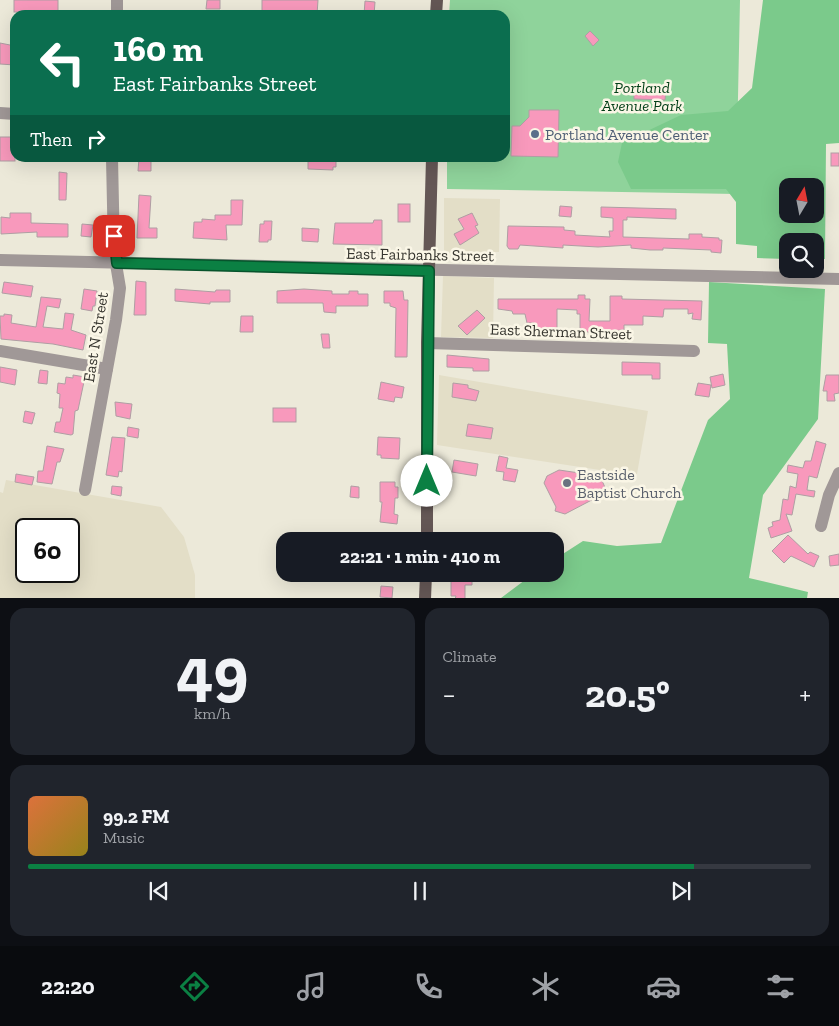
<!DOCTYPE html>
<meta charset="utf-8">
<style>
:root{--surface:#171b24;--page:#20242c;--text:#f1f3f6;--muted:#9ea1a6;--line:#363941;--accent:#0b8043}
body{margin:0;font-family:"Zilla Slab",serif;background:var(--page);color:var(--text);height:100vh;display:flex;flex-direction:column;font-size:19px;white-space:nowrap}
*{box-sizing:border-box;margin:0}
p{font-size:16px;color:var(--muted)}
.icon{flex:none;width:28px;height:28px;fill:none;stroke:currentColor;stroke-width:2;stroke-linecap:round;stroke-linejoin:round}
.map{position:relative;height:598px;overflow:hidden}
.sheet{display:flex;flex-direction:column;gap:10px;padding:10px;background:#0d0f14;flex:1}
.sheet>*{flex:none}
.banner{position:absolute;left:10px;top:10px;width:500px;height:152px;border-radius:15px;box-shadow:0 5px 20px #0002;background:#0b6e4f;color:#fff;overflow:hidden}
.needle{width:32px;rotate:10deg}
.controls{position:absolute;left:779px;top:178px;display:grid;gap:10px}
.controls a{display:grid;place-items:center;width:45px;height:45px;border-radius:10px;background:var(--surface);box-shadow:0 5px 20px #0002;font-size:25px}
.speed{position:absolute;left:15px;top:518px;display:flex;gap:10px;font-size:25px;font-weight:700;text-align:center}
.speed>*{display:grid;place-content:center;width:65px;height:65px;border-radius:50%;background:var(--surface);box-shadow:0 5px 20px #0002;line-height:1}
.speed .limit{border:2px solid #111;border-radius:8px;background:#fff;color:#111}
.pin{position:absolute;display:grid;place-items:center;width:42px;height:42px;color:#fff;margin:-21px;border-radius:10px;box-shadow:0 2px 8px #0006}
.me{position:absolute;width:55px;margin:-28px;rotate:0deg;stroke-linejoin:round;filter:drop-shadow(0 0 4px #0008)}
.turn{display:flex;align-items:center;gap:18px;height:105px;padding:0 20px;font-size:22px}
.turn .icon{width:65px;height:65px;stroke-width:2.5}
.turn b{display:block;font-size:35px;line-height:42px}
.then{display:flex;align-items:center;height:48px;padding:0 20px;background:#0003;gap:10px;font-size:19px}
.big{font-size:38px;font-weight:800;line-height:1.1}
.sheet .tile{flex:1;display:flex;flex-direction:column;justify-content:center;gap:8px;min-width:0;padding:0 18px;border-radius:15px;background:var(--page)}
.sheet .dial{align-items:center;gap:0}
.dial b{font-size:65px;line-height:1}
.song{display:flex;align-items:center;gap:15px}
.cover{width:60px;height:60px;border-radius:8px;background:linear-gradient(135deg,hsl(20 70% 55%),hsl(50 70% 35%))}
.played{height:5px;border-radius:2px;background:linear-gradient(90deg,var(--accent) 85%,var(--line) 85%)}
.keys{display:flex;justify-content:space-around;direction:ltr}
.heat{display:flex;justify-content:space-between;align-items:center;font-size:28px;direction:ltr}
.sheet .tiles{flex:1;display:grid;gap:10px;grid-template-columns:1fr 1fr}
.tile:last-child{grid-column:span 2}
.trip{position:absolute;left:276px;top:532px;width:288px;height:50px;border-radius:15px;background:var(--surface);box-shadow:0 5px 20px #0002;font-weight:800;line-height:50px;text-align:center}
.dock{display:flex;height:80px;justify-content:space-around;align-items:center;background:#090b0e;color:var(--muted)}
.dock .icon{width:35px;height:35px}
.dock .active{color:var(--accent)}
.dock b{font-size:22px;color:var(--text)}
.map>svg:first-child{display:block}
.built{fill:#e3dec7;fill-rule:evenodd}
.green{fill:#8fd39b}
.forest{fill:#7bca8b;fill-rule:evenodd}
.building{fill:#f899bc;stroke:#af9ea3}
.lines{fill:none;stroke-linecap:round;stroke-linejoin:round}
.minor{stroke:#a09897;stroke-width:12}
.major{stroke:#645755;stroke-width:12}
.route-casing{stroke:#07532c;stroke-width:12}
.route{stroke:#0b8043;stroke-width:9}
.service-dot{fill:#5c6f8a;stroke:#faf6e6;stroke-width:2}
.worship-dot{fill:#6b7280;stroke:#faf6e6;stroke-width:2}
.labels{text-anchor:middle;stroke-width:5;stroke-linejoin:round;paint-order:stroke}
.park-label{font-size:16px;font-style:italic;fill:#003e16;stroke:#faf6e6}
.service-label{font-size:16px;fill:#4e5e75;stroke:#faf6e6;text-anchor:start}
.street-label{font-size:16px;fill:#35342e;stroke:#faf6e6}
.worship-label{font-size:16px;fill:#5b616d;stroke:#faf6e6;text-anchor:start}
</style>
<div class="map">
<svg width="839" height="599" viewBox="0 0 839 599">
<rect width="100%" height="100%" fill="#ece9d9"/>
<g class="built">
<polygon points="444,198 500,199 499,252 444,253"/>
<polygon points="443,276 494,278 493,338 441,337"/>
<polygon points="439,375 648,411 637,474 626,474 437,445"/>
<path d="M6,480L161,507L184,537L195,575V598H0V492L3,493ZM26,529H69V571H26Z"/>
</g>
<polygon class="green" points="450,0 740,0 736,194 447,189 447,158 505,158 505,15 449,15"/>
<g class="forest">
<path d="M763,0H839V143L826,144L825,259H815V241H788L787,259L757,258V246L736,244V202L726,189H631L618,162L622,143L681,115L728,111L752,88ZM788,186H815V214H788Z"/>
<polygon points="709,282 825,289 818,419 763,495 749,578 808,592 807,598 501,598 533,574 555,574 555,559 583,541 617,546 661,543 708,420 730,399 727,344 708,343"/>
</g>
<g class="building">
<rect x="14" y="0" width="44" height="12"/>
<polygon points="207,0 220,0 220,9 206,9"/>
<polygon points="262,0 318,0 317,15 262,15"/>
<polygon points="365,1 375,2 374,15 364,15"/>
<polygon points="590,31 599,40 593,46 585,36"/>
<polygon points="0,43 15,46 15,65 0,64"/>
<polygon points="634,88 666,89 665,100 634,99"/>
<polygon points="529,110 559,110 558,157 511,156 512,126 520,126 529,117"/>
<rect x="0" y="137" width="15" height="24"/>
<rect x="831" y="153" width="8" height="13"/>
<polygon points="139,158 151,158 151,171 138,171"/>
<polygon points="308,158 336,158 336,167 333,167 333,170 308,169"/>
<polygon points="59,172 67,173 66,200 59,200"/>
<polygon points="139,195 151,196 149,228 157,228 157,238 137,238"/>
<polygon points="231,200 243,200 242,225 226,225 227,240 193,238 194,222 202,222 202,219 215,220 215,215 231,215"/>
<rect x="398" y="204" width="12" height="18"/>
<polygon points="560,206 572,207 571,217 559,216"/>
<polygon points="601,207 676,209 676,219 627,217 627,220 623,220 623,237 689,239 689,234 702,234 702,237 719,238 719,240 722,240 721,253 711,252 711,250 663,248 663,250 650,250 631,248 631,245 598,247 563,245 563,248 520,245 518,249 509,249 507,246 508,226 564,227 564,230 575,231 575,235 610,237 609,231 613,231 613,218 601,217"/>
<polygon points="10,213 31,213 31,223 68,224 68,237 37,237 37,232 1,234 1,217 10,218"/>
<polygon points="472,213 478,225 475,226 479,233 460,245 454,234 464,229 458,219"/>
<polygon points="374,220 382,220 382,245 333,244 335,223 373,223"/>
<polygon points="264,221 272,221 271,240 268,240 268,242 259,242 260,224 264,224"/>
<polygon points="82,224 93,225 91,237 81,236"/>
<polygon points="302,228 319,229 318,242 302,241"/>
<polygon points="136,281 146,282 146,315 134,315"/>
<polygon points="4,282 33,286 31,297 2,293"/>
<polygon points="84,289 97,291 95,306 93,306 92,311 81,309"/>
<polygon points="175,289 215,292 216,290 230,290 230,302 210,302 210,304 175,301"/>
<polygon points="304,289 332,291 332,294 349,294 349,291 358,291 358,294 368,294 368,306 336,306 336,313 324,312 323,303 277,303 277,291"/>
<polygon points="384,291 403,291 404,300 408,300 407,357 395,357 396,308 390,306 390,303 384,303"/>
<polygon points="578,295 585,295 585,299 590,299 589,321 610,321 610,296 622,296 622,299 702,301 701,320 692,319 693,313 688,314 688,309 664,309 663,317 643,316 643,325 624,325 624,330 588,332 580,331 580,314 577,314 577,310 557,309 557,329 534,329 534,323 527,323 525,314 513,314 512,311 498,309 498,299 578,299"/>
<polygon points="41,297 61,299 59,308 47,306 43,327 63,329 65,313 74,314 71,330 86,335 83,350 53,344 1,339 0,316 4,316 4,314 12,315 11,323 36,327"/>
<polygon points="477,310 485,318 467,335 458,326"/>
<polygon points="241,316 253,316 253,332 240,332"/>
<polygon points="321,334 329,334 330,348 323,348"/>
<polygon points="447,355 489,359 489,371 473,371 473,368 447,367"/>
<polygon points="622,362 660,363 660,379 652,379 652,375 622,375"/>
<polygon points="0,367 17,370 15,385 0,382"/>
<polygon points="40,370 48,371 47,384 38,383"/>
<polygon points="723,374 725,385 712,388 710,377"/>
<polygon points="73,375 85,377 78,410 75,411 73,434 71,435 54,432 56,422 60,422 63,408 59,408 60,394 57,393 58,383 65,384 66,377 73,378"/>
<polygon points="826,375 839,375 839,393 834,394 835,401 827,401 827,391 823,391"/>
<polygon points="381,382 404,387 402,398 395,397 394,402 378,399"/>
<polygon points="453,383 468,385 468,388 479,391 476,401 452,397"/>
<polygon points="698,383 711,385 709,397 695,395"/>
<polygon points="115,402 132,404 130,419 116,416"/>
<rect x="273" y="408" width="23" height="14"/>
<polygon points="25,411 35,413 32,424 23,422"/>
<polygon points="468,424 493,428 491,439 466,436"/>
<polygon points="128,427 139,429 138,438 127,436"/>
<polygon points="112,437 125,438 122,472 119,471 118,477 106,475"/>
<polygon points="378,437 400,438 399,459 381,458 381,455 377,455"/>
<polygon points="816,441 826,444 817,478 809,476 807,490 815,491 814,497 796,494 792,515 786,514 792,531 771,538 768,528 773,526 772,522 780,520 783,499 788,500 790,486 796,488 798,474 787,472 788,465 803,468 805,461 811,461"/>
<polygon points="47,446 64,449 60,462 57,462 52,484 37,482 38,471 43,471"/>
<polygon points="499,456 508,458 506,468 518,470 515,482 503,480 504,472 496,471"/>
<polygon points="454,460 478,464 476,476 452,472"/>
<polygon points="559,470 600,476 607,492 565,514 555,511 556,507 544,483 547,476"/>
<polygon points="16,474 34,477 32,485 15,482"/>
<polygon points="380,482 395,482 395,487 398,487 398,498 395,498 394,514 398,515 397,524 380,522 382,502 380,502"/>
<polygon points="112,486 122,487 121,496 111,494"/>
<polygon points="351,486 359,487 359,498 350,497"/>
<polygon points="788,535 808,554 810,552 819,556 814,567 791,556 784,563 772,551"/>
<polygon points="839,554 839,565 830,566 829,556"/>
<polygon points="451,574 472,575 472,585 465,585 465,599 455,599 456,596 451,596"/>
<polygon points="381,586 393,587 392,598 380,597"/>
</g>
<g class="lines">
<g class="minor">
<polyline points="117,15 117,0"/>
<polyline points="0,113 15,114"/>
<polyline points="0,260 839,279"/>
<polyline points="427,343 694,351"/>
<polyline points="0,351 107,369"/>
<polyline points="85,490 116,320 120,288 114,252 112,158"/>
<polyline points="821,526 829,495 839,473"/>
</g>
<g class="major">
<polyline points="436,15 437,0"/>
<polyline points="427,541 427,343 432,158"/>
<polyline points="425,599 426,574"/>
</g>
</g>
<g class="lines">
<defs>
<polyline id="route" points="114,236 117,263 429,271 427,481"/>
</defs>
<use href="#route" class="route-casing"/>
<use href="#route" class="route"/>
</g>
<circle class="service-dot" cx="535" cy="134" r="5"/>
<circle class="worship-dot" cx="567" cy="483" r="5"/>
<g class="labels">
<g class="park-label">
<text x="642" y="93">Portland<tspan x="642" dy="18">Avenue Park</tspan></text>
</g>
<g class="service-label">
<text x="545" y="140">Portland Avenue Center</text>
</g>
<g class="street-label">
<text transform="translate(420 254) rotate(1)" y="6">East Fairbanks Street</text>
<text transform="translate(561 331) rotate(2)" y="6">East Sherman Street</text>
<text transform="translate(95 337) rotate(-81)" y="6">East N Street</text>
</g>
<g class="worship-label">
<text x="577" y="480">Eastside<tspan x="577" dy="18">Baptist Church</tspan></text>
</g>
</g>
</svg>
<div class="controls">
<a><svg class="needle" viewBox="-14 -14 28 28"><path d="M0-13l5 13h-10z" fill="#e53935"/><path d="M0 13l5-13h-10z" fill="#9ea1a6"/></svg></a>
<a><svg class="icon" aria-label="search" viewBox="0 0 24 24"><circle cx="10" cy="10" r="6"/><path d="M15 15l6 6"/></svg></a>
</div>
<div class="speed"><div class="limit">60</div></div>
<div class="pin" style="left:114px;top:236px;background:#d93025"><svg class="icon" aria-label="arrive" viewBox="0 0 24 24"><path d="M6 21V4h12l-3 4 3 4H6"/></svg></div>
<svg class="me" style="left:427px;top:481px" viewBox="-20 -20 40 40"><circle r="19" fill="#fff"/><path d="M0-13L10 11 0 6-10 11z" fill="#0b8043"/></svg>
<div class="trip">22:21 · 1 min · 410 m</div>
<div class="banner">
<div class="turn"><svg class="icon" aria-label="left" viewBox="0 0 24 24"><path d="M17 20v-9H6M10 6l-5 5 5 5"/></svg><div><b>160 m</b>East Fairbanks Street</div></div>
<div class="then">Then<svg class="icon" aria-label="right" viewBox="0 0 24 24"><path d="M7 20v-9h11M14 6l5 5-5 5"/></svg></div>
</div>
</div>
<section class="sheet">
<div class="tiles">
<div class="tile dial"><b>49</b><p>km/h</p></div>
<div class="tile"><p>Climate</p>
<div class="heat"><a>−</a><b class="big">20.5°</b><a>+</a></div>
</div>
<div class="tile">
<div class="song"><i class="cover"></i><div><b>99.2 FM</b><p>Music</p></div></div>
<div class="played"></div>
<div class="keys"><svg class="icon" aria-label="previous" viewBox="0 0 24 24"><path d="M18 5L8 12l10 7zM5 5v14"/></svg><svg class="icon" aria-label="pause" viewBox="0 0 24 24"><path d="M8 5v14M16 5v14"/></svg><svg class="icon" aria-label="next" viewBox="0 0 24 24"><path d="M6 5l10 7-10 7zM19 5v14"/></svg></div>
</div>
</div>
</section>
<nav class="dock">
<b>22:20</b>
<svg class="icon active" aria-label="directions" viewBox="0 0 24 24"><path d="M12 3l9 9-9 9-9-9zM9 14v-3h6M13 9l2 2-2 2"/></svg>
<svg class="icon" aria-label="music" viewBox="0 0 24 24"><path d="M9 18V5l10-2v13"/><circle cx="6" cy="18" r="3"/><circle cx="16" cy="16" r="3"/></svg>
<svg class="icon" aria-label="phone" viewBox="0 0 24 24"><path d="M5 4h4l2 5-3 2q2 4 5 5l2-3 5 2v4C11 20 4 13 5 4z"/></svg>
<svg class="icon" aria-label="climate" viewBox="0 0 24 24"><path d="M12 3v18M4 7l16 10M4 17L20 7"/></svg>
<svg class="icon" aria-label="car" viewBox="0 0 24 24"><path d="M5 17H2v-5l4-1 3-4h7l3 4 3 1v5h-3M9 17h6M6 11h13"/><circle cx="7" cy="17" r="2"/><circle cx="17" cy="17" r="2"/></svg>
<svg class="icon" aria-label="filters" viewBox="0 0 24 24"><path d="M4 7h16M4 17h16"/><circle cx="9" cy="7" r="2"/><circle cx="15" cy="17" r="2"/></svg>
</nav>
